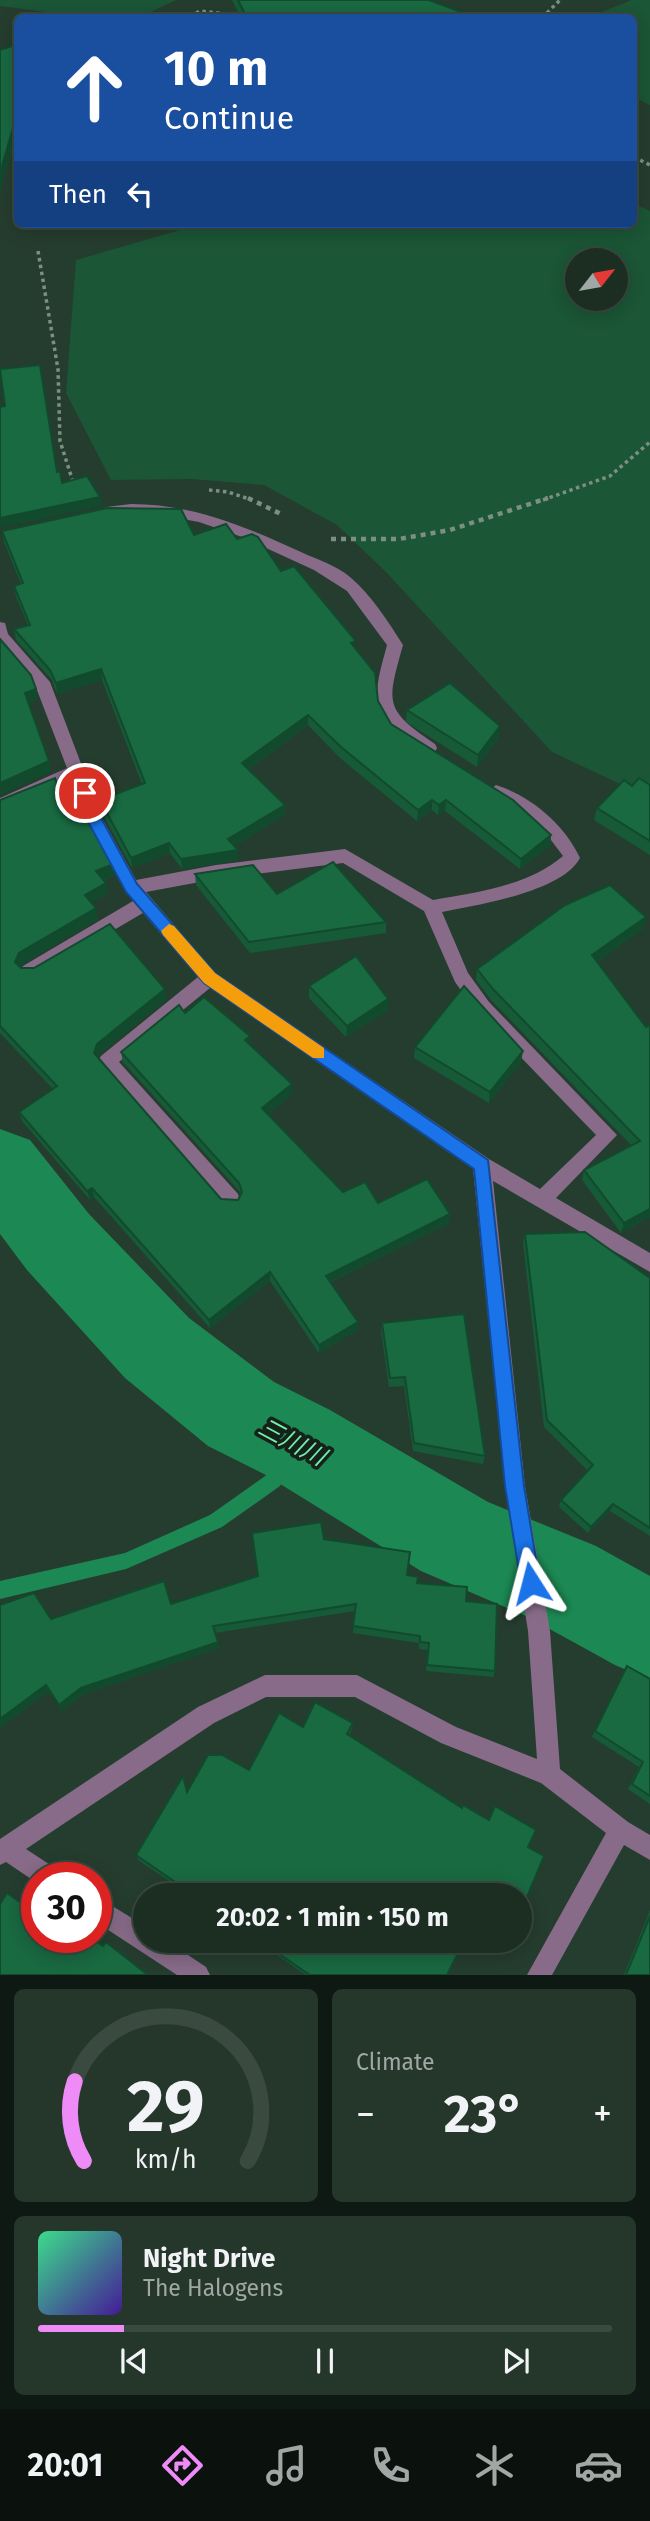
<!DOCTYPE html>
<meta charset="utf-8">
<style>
:root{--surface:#1c2e22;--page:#25362a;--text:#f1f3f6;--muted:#a0a8a5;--line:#3a4a40;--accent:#ef8bf7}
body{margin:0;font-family:"Fira Sans","Noto Sans JP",sans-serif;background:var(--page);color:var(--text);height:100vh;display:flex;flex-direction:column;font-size:26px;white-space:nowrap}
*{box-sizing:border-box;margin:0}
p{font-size:23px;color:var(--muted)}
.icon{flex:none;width:38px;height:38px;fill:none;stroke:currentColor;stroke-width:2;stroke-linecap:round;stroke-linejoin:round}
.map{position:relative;height:1975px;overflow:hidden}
.details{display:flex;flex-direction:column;gap:14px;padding:14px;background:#0f1913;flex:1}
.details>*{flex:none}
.top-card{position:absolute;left:14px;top:14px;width:623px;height:214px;border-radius:10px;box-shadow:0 4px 18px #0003,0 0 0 2px var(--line);background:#1a4fa0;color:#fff;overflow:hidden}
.needle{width:46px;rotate:59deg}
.fabs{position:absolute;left:565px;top:248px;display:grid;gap:14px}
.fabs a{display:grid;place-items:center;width:63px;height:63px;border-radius:50%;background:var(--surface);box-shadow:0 4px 18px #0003,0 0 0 2px var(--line);font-size:35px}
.speed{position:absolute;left:21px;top:1862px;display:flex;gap:14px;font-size:35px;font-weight:700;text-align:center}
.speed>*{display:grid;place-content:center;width:91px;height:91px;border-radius:50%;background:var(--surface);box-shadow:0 4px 18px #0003,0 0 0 2px var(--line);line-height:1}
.speed .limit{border:10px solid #d22;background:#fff;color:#111}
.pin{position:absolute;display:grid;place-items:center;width:60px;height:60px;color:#fff;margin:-30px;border:4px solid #fff;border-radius:50%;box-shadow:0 2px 7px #0007}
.me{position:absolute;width:77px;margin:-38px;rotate:351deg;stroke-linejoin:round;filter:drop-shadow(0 0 5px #0008)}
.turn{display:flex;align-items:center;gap:24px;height:147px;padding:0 35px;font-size:32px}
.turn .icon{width:91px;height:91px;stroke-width:2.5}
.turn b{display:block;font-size:49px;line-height:60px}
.then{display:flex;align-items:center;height:66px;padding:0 35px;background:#0003;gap:14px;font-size:26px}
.big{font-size:52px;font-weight:700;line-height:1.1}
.details .tile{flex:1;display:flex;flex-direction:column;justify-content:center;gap:10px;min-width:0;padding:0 24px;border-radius:10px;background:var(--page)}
.details .dial{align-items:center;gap:0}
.dial svg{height:182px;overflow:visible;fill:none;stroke:var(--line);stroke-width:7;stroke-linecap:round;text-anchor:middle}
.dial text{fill:var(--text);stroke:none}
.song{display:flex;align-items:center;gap:21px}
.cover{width:84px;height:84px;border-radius:10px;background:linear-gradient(135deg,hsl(150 70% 55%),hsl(260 70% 35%))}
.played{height:7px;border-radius:4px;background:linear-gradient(90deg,var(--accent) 15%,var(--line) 15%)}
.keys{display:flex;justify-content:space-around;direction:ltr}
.heat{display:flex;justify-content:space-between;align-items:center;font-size:38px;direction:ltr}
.details .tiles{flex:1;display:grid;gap:14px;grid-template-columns:1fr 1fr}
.tile:last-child{grid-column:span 2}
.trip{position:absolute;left:133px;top:1883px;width:399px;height:70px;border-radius:35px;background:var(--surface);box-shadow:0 4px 18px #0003,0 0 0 2px var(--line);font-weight:700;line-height:70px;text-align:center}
.tabs{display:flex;height:112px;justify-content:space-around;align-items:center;background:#0b120e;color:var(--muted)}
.tabs .icon{width:49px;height:49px}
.tabs .selected{color:var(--accent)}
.tabs b{font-size:32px;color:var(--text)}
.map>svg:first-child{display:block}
.green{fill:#1b5636;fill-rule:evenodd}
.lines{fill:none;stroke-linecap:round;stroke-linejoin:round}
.stream{fill:#1c8954;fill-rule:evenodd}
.river{fill:#1c8954;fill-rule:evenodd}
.path-far1{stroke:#7c8f83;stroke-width:3.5;stroke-dasharray:3.5 3.5;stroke-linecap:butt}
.path{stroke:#7c8f83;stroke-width:4.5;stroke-dasharray:5 5;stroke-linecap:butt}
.minor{fill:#876b88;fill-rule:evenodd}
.wall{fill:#165a38}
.shaded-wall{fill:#124a2e}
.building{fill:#196941;stroke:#124a2e;stroke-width:2}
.route{fill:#1a73e8;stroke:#114b97;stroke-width:2}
.slow{fill:#f59e0b}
.labels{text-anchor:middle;stroke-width:7;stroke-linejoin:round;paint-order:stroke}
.water-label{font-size:24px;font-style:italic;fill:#6ff1a8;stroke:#16211a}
</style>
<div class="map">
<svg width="650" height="1975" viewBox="0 0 650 1975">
<rect width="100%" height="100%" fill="#253d2e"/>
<g class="green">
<polygon points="0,0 176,0 138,18 86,17 0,6"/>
<polygon points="632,0 650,0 650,105 634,97 634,18 589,17"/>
<path d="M634,204L650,211V798L552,752L387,573L337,525L264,485L192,479L111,480L66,393L76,260L201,224H634ZM578,261H616V299H578Z"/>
</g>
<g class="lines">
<polygon class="stream" points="297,1434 303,1436 305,1442 280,1486 222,1527 126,1569 0,1599 0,1581 125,1553 210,1515 268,1474 291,1436"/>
<polygon class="river" points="0,1129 30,1140 89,1214 189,1318 274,1382 330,1410 488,1502 596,1546 650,1576 650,1680 615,1665 526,1616 421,1571 264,1474 208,1446 125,1378 27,1270 0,1234"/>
<g class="path-far1">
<polyline points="191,18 199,11 247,16"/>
<polyline points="542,18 560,0"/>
<polyline points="0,141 18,155"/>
<polyline points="634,157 650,165"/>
<polyline points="38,251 58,369 60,441 74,485"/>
<polyline points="209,490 228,492 252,500"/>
<polyline points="543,500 610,476 650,442"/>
</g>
<g class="path">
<polyline points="248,498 283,515"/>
<polyline points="331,539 399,539 450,530 548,498"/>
</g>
<g class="minor">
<path d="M131,504C193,504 246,527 301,552C318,560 336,565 350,577C371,595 388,621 403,645C387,703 383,709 435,744L437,748L435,752C424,755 418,749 410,743C366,713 375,690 387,645L347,591L314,570L242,537L199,522L155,514L106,517L99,512L106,507Z"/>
<path d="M0,622L5,623L8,634L50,682L101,816L136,880L216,865L345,849L433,900C477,892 528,886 563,856L545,832L490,795L488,791L496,785C531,796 565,825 580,858C562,892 477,905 442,912L468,973L489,1002L617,1135L556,1198L650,1253V1272L493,1181L525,1486L550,1631L560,1769L628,1822L650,1835V1860L624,1845L552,1975H527L606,1833L541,1783L441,1743L355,1697H266L214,1723L26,1849L58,1870L62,1878H37V1883L6,1862L0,1865V1839L198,1707L265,1675H357L456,1727L537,1759L528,1631L505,1486L473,1169L210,988L119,1062L238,1194L240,1200L238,1206L231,1208L224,1206L101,1066L98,1061L101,1056L198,977L143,913L35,976H23L20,971L23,966L133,901L85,816L71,780L0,811V798L67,768L35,685L0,645ZM343,863L424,911L455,982L477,1012L596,1135L540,1189L489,1159L215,973L146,892L216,879Z"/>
<polygon points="96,1896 145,1926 145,1941 167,1941 206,1967 210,1975 177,1975 96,1922"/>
</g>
</g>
<g class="wall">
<polygon points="232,0 429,0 472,18 241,18"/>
<polygon points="18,44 18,141 15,140 0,191 4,50"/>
<polygon points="2,531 194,535 237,539 281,571 356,649 378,701 391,724 551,835 550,845 520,869 445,811 438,815 432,810 417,821 340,758 308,725 249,769 285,805 285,815 234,846 238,860 182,869 170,853 132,868 103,815 100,800 142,784 102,680 57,694 52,680 16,640 14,629 28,625 16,597 14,586 21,584 4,542"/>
<polygon points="407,710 499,738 477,767 406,722"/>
<polygon points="650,785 650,855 594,820 597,808 632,786"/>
<polygon points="0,800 67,812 114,864 115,875 104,880 106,883 108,893 91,902 98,919 22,964 20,968 167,999 99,1054 98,1057 221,1199 238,1200 241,1194 240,1192 123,1062 121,1052 185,1013 250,1046 292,1094 268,1114 343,1192 449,1223 331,1282 358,1330 319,1353 270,1281 210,1328 94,1197 90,1200 22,1121 19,1112 53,1089 0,1033"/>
<polygon points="195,874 386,922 386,933 250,953 196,885"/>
<polygon points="644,928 597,962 646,1027 650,1025 650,1217 621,1233 582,1180 584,1170 631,1145 491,1000 476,980 477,969"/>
<polygon points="309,986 388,1010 346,1037 309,998"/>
<polygon points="415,1047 521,1062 489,1103 414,1058"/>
<polygon points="525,1234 650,1278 650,1536 610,1511 588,1533 559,1507 561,1500 588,1471 544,1427 523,1243"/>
<polygon points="382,1323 485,1456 483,1464 413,1451 404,1386 389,1387 381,1332"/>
<polygon points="324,1539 407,1575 417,1583 466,1601 495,1671 493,1677 426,1671 427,1650 419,1649 419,1643 353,1633 355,1611 215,1633 219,1648 84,1694 62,1711 49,1691 0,1728 51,1619 171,1604 258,1577"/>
<polygon points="627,1666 650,1679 650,1804 628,1789 639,1767 592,1737"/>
<polygon points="353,1723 352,1729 349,1735 462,1808 528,1847 520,1895 190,1895 138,1860 136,1855 249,1770 303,1727"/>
<polygon points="650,1910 650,1975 624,1975"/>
<polygon points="256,1941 464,1941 447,1975 306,1975"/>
</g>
<g class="shaded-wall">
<polygon points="13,128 15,140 0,191 0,173"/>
<polygon points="100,497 101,506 0,528 0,518"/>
<polygon points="101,669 102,680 57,694 56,683"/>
<polygon points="36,689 38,700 27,704 25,693"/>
<polygon points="308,715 308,725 243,773 242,763"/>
<polygon points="500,726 499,738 477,767 478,755"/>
<polygon points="49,761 51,772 0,795 0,783"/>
<polygon points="432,800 432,810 417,821 418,810"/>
<polygon points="446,800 445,811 438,815 439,805"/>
<polygon points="285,805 285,815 229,849 228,839"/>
<polygon points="551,835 550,845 520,869 521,859"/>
<polygon points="169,843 170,853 132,868 131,858"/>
<polygon points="238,850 238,860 182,869 181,859"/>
<polygon points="114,864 115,875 98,882 96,871"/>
<polygon points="106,883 108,893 87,905 85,895"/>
<polygon points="96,908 98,919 22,964 18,972 15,962 19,953"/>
<polygon points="646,917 644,928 590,967 592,955"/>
<polygon points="165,989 167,999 99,1054 96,1062 94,1053 97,1044"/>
<polygon points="388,999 388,1010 346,1037 347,1026"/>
<polygon points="250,1036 250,1046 245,1040"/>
<polygon points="523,1051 521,1062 489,1103 490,1092"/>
<polygon points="292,1084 292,1094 263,1118 262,1108"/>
<polygon points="92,1188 94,1197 90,1200 87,1191"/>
<polygon points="650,1209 650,1217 621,1233 624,1223"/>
<polygon points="450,1214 449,1223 326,1284 326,1276"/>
<polygon points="270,1272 270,1281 210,1328 209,1320"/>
<polygon points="358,1322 358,1330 319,1353 319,1345"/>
<polygon points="613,1504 610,1511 588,1533 591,1527"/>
<polygon points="218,1642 219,1648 84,1694 62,1711 59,1705 81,1688"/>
<polygon points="46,1685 49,1691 0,1728 0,1719"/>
</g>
<g class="building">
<polygon points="238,0 429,0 472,16 470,18 247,18"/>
<polygon points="18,44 18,131 13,128 0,173 0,50"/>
<polygon points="40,365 57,472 60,471 62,483 87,476 100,497 0,518 0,407 5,406 0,369"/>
<polygon points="107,508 181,509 194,535 226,524 237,539 252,534 258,537 281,571 294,566 356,641 351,643 375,673 378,701 391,724 513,800 551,835 521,859 446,800 439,805 432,800 418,810 341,747 308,715 242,763 285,805 228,839 238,850 181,859 169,843 131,858 100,800 145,783 101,669 56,683 50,670 14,629 30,625 14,586 23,583 2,531"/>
<polygon points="0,639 31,675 36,689 25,693 49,761 0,783"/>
<polygon points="450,683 500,726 478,755 407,710"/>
<polygon points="55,778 67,812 81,807 114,864 96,871 106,883 85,895 96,908 19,953 15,962 21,968 34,968 110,924 165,989 97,1044 94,1053 221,1199 238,1200 242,1192 239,1183 121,1052 179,1005 185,1013 204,997 250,1036 245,1040 292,1084 262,1108 343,1192 365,1182 378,1203 427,1179 450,1214 326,1276 358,1322 319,1345 270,1272 209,1320 92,1188 87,1191 19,1112 57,1086 0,1026 0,800"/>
<polygon points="639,778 650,785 650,841 597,808 624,780 632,786"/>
<polygon points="333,862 386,922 249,942 195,874 253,865 277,894"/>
<polygon points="610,885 646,917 592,955 646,1027 650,1025 650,1209 624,1223 584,1170 640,1141 493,989 477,969 565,905"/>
<polygon points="356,956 388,999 347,1026 309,986"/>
<polygon points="464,986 523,1051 490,1092 415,1047"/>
<polygon points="585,1232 650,1278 650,1528 613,1504 591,1527 561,1500 593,1465 547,1420 525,1234"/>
<polygon points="464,1314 485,1456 414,1443 405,1377 390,1378 382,1323"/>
<polygon points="321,1522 324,1539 410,1552 407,1575 418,1577 417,1583 467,1587 466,1601 497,1604 495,1671 427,1665 429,1643 420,1642 420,1636 353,1626 356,1604 213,1626 218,1642 81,1688 59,1705 46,1685 0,1719 0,1605 34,1593 51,1619 164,1581 171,1604 258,1576 252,1533"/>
<polygon points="627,1666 650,1679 650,1796 632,1784 643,1762 595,1731"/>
<polygon points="315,1702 353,1723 347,1734 462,1808 463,1805 489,1820 495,1806 536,1830 528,1847 544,1856 520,1914 520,1895 194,1895 136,1855 183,1776 187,1792 208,1755 222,1755 249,1770 279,1713 303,1727"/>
<polygon points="7,1893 37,1914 37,1937 90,1937 103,1946 106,1942 148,1975 0,1975 0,1904"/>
<polygon points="650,1916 650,1975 626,1975"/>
<polygon points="260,1941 464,1941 447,1975 310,1975"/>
</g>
<polygon class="route" points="85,788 90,789 100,816 137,884 215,973 488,1160 524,1486 540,1583 537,1589 531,1592 524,1589 521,1583 505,1486 474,1169 204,983 126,892 85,816 78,793"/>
<polygon class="slow" points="169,924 174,926 215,973 324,1048 324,1058 313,1058 204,983 163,935 161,931"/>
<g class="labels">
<g class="water-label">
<text transform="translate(292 1442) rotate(28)" y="8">三川川</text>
</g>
</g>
</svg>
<div class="fabs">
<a><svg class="needle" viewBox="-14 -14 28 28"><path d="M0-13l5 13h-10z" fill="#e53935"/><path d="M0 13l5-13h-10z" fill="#a0a8a5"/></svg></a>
</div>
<div class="speed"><div class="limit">30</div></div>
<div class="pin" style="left:85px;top:793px;background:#d93025"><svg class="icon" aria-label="arrive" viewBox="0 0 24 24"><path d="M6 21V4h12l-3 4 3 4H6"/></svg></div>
<svg class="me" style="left:531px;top:1583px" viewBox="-20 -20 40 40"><path d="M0-17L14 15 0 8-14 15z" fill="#1a73e8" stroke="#fff" stroke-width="4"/></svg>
<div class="trip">20:02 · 1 min · 150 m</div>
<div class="top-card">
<div class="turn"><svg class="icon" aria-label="ahead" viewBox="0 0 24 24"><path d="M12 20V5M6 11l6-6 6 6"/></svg><div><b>10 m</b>Continue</div></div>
<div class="then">Then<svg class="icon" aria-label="left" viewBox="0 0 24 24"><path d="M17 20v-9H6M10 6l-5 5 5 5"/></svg></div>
</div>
</div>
<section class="details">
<div class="tiles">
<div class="tile dial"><svg viewBox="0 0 100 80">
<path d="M14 69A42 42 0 1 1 86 69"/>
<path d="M14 69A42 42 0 0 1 10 34" stroke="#ef8bf7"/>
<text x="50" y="56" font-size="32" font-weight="700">29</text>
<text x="50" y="72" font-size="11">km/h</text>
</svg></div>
<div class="tile"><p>Climate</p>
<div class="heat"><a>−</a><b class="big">23°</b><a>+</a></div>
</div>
<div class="tile">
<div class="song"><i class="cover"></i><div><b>Night Drive</b><p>The Halogens</p></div></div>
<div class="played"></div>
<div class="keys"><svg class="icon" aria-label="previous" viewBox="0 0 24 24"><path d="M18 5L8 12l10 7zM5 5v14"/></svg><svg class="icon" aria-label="pause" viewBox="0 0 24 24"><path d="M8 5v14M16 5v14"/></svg><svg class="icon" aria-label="next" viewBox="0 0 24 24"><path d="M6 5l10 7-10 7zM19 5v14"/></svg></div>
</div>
</div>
</section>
<nav class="tabs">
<b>20:01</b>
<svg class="icon selected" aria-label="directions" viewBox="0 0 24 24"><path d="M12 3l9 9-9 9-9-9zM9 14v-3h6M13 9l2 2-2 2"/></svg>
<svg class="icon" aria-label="music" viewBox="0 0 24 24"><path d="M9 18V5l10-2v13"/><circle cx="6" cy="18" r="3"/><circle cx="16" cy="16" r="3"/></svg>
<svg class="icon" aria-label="phone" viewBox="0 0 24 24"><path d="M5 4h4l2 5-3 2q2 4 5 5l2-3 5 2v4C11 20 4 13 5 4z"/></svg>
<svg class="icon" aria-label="climate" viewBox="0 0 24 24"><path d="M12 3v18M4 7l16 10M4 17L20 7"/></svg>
<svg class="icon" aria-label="car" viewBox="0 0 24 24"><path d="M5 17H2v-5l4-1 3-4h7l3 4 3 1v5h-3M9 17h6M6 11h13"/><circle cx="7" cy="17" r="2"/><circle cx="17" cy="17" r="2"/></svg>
</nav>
